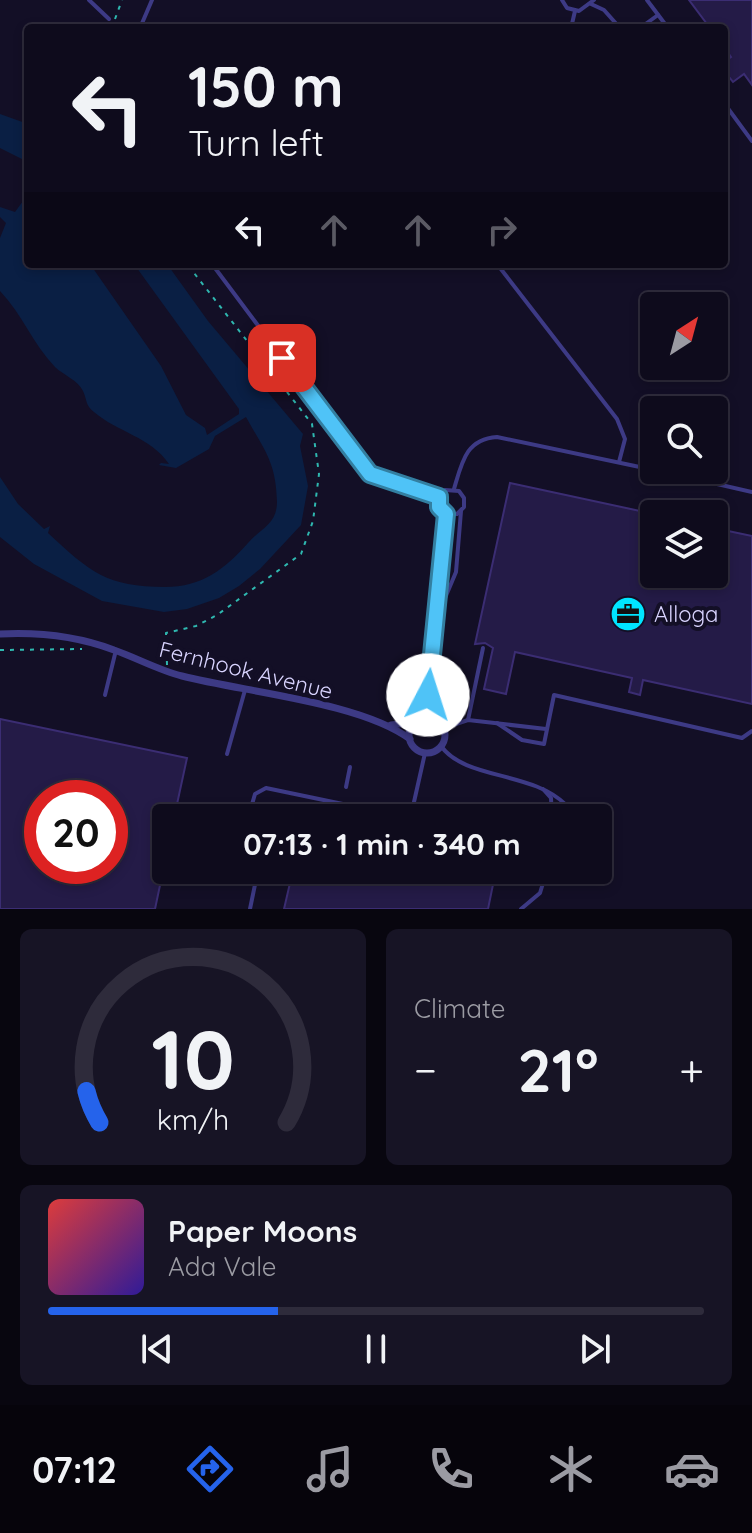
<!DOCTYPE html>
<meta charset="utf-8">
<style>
:root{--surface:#0e0b1c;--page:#171425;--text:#f1f3f6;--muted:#9b9ba3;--line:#2e2b3b;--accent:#2563eb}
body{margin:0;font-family:Quicksand,sans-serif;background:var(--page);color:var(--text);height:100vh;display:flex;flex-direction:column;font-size:30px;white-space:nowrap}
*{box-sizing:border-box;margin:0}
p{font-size:26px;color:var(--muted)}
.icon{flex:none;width:44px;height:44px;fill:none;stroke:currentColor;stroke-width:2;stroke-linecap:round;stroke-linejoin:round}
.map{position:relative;height:909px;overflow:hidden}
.sheet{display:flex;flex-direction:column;gap:20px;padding:20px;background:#08060f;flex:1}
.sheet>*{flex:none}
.top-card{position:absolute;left:24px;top:24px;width:704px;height:244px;border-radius:8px;box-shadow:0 4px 12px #0003,0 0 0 2px var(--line);background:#0e0b1c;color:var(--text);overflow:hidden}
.needle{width:52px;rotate:36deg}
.controls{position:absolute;left:640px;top:292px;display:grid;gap:16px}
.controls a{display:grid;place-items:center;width:88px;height:88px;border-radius:8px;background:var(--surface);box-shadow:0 4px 12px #0003,0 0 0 2px var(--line);font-size:40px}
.speed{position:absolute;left:24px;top:780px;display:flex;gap:16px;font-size:40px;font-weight:700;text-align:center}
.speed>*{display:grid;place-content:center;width:104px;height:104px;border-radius:50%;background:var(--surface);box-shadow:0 4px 12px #0003,0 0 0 2px var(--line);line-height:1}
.speed .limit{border:12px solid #d22;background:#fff;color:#111}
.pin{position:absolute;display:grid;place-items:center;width:68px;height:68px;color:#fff;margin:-34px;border-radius:16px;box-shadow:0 4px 12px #0006}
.me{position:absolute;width:88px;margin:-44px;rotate:5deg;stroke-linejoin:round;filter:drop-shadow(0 0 6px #0008)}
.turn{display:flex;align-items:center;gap:28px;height:168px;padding:0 32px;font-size:36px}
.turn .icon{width:104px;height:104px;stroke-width:2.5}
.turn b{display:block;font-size:56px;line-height:68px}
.lanes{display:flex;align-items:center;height:76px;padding:0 32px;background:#0003;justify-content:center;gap:40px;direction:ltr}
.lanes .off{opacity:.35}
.big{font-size:60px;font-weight:700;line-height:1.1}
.sheet .tile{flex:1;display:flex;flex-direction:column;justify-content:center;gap:12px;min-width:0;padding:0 28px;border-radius:12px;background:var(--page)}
.sheet .dial{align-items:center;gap:0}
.dial svg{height:208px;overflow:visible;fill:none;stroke:var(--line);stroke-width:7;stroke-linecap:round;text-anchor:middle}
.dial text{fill:var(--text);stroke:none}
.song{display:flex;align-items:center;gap:24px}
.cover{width:96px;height:96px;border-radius:12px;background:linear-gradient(135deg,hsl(0 70% 55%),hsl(250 70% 35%))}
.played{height:8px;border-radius:4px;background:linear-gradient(90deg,var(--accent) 35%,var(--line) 35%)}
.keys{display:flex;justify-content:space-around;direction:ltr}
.heat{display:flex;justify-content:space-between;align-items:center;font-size:44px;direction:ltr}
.sheet .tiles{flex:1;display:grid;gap:20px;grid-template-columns:1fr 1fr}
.tile:last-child{grid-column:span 2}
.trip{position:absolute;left:152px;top:804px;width:460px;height:80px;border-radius:8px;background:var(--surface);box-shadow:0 4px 12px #0003,0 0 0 2px var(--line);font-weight:700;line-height:80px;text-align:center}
.tab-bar{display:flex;height:128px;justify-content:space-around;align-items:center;background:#06040b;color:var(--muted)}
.tab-bar .icon{width:56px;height:56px}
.tab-bar .active{color:var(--accent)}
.tab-bar b{font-size:36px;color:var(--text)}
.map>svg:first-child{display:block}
.water{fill:#0a1f44}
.building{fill:#241b47;stroke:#3b2d73;stroke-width:2;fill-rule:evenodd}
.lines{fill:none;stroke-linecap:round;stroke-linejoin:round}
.path{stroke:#2fb8b0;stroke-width:2;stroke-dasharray:4 6;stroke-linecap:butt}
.lane{stroke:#3d3a85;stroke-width:4}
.street{stroke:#3d3a85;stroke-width:7}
.route-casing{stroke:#337fa1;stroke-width:20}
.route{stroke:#4fc3f7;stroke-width:14}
.labels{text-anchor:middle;stroke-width:8;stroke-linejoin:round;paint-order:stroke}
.poi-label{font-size:22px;fill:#d9d4ff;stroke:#130f26;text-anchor:start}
.street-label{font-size:22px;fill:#d9d4ff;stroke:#130f26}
</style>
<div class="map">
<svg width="752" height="909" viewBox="0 0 752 909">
<rect width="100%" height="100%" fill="#130f26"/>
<g class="water">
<polygon points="0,114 28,124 28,162 0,148"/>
<path d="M26,197L28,264H90L161,366L186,415L205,428L207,435L239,414V409L134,264H167L208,321L303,434L300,446L308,486L301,525L260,569L239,586L219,598L187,609L164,612L102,601L34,564L0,537V477L18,504L44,529L50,526L48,533C90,572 107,587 165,587C202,587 225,569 248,543C261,528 277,524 277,502C276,461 264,450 246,417L215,436L209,449L176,468L159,465L161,463L169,464C151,437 117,432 94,412C85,405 87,399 83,391C79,381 62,374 55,367C33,344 22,314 0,291V238L6,223L0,217V207L15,212Z"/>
</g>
<g class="building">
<polygon points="689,0 752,0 752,85 744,74 733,82 724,71 724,62 731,57 724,47 724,28 710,28"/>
<polygon points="510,483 654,514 654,574 714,574 714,528 752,536 752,704 643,680 640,695 629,692 632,678 515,652 506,694 484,689 493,648 485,643 475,644"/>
<path d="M0,719L187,758L174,818H166V857L155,909H0ZM42,798H110V866H42Z"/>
<polygon points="267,805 304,812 306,805 354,815 354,818 265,818"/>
<polygon points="293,870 496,870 488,909 284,909"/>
</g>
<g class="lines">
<g class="path">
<polyline points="115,19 122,0"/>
<polyline points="0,650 82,649"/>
<polyline points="167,665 166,633 196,626 217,615 301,554 313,521 319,474 312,424 187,264"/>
</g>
<g class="lane">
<polyline points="89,0 109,19"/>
<polyline points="562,0 567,8 579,11 594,0"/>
<polyline points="647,0 668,28"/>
<polyline points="591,4 604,10 620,28"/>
<polyline points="140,28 152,0"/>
<polyline points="571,28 575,11"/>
<polyline points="640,28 658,15"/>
<polyline points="724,103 752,141"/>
<polyline points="212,264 363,466 378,477 439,497"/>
<polyline points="497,264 617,419 625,439 619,462"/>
<polyline points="656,470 752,492"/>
<path d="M454,489C462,462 466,439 497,437L654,470"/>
<polyline points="440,610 456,572 461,511"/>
<polyline points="105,695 116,650"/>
<polyline points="427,701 434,719"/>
<polyline points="418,720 427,701 446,514 439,507 439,497 445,490 459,491 464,498 464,507 457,514 446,514"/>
<polyline points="468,720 483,648"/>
<polyline points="497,723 522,740 544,744 554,695 742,738 752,731"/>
<polyline points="444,728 468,720 546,729"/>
<path d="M441,746C465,780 533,771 566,805V818"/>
<polyline points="227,754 245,690"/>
<polyline points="346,787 350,767"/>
<polyline points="543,789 551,798 552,818"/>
<polyline points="414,802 425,753"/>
<polyline points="248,818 255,794 266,788 410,818"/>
<polyline points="250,909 258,870"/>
<polyline points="521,909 540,893 547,870"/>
</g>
<g class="street">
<path d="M0,634C39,632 77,636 114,650C137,658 158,670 182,676C244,692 360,702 410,739"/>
<circle cx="427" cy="735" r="18"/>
<polyline points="391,725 415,722"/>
</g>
</g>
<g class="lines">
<defs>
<polyline id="route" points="282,358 370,474 439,497 439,507 446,514 428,695"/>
</defs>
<use href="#route" class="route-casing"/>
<use href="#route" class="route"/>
</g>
<defs>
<symbol id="office-disc" viewBox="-11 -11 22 22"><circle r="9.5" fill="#00e5ff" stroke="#130f26"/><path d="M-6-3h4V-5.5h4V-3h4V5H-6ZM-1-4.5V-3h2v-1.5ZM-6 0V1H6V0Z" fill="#111"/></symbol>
</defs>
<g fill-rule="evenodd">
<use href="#office-disc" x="608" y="594" width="40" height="40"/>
</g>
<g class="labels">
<g class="poi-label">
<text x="654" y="622">Alloga</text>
</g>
<g class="street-label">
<text transform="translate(246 670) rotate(14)" y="8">Fernhook Avenue</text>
</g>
</g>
</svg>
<div class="controls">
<a><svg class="needle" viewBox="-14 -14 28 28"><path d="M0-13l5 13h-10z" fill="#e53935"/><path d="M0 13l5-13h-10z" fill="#9b9ba3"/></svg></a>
<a><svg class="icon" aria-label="search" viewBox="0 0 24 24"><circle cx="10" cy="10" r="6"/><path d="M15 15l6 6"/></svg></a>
<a><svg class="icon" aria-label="layers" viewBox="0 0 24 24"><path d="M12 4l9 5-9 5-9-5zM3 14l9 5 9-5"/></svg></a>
</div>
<div class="speed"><div class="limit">20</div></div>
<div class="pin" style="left:282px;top:358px;background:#d93025"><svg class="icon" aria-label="arrive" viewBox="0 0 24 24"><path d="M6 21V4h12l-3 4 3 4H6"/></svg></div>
<svg class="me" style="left:428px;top:695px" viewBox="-20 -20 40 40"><circle r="19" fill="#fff"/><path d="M0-13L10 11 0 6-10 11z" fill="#4fc3f7"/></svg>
<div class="trip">07:13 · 1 min · 340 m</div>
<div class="top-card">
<div class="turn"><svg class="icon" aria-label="left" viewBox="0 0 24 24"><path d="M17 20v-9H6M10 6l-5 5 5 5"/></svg><div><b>150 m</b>Turn left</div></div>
<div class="lanes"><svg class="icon" aria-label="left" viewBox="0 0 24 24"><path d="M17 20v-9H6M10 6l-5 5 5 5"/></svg><svg class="icon off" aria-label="ahead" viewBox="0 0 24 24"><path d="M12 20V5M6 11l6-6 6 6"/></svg><svg class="icon off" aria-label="ahead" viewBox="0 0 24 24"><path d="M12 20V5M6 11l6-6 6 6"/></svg><svg class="icon off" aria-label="right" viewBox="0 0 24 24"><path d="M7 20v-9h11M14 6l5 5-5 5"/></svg></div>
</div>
</div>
<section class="sheet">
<div class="tiles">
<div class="tile dial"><svg viewBox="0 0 100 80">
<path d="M14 69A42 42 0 1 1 86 69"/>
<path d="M14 69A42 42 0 0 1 9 57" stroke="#2563eb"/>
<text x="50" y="56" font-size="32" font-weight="700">10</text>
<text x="50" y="72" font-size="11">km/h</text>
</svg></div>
<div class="tile"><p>Climate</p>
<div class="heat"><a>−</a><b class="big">21°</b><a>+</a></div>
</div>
<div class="tile">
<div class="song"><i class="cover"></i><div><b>Paper Moons</b><p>Ada Vale</p></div></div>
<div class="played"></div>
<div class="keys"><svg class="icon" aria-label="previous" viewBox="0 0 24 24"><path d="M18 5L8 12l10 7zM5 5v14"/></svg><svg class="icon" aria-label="pause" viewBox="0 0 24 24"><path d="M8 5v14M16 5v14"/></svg><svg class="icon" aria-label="next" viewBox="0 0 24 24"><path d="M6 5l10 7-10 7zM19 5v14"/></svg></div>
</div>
</div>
</section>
<nav class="tab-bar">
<b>07:12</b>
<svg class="icon active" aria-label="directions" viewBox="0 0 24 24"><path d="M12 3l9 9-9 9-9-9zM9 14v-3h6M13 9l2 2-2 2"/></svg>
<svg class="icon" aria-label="music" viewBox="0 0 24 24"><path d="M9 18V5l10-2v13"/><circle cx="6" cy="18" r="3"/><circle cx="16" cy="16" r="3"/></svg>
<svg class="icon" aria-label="phone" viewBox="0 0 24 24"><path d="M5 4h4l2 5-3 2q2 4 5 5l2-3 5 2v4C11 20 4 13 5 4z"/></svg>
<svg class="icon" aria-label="climate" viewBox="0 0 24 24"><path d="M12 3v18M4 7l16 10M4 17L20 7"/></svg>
<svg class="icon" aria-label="car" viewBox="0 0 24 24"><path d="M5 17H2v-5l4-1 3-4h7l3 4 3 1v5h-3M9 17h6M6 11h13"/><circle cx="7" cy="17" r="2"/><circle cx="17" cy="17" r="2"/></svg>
</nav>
